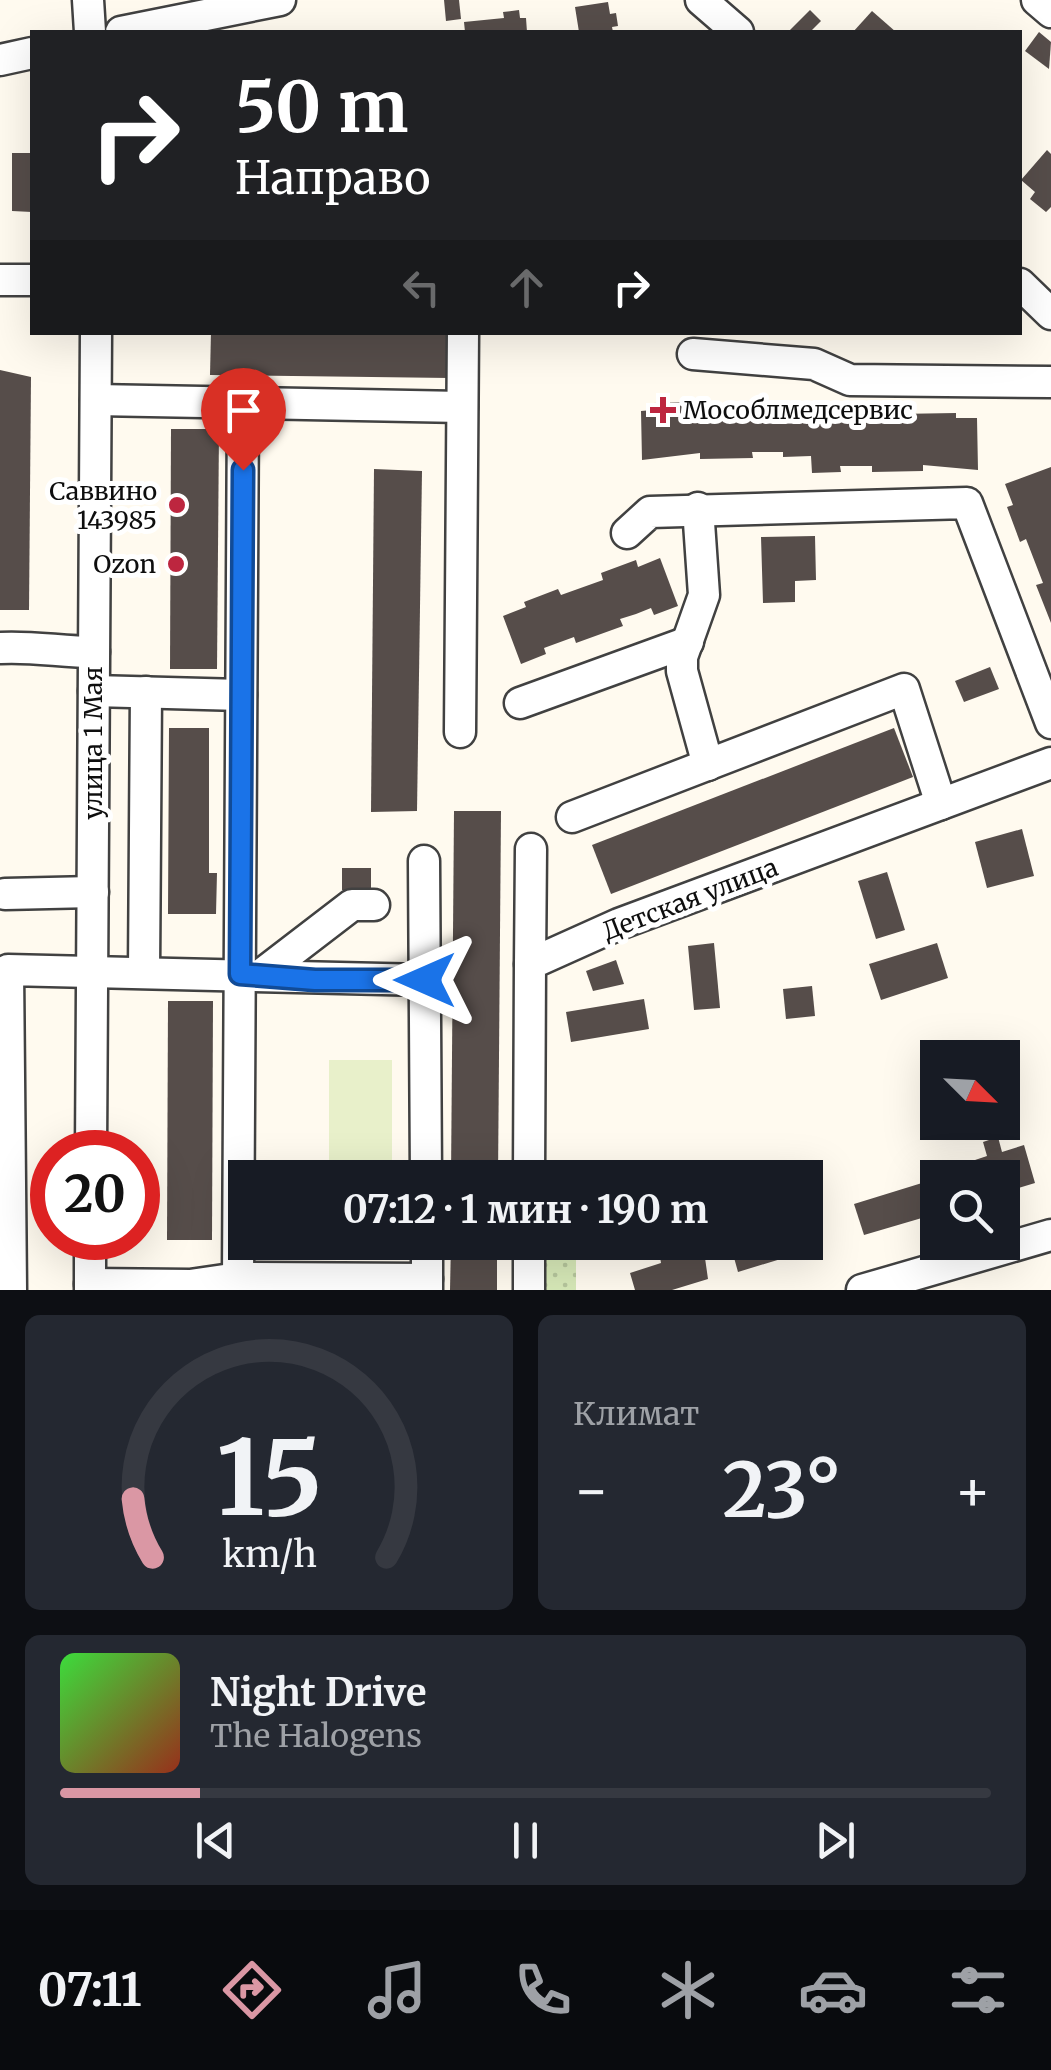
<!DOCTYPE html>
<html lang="ru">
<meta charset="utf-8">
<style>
:root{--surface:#171b24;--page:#242831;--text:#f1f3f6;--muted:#9ea1a6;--line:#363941;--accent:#da97a4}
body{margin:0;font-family:Merriweather,serif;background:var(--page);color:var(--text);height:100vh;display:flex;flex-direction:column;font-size:38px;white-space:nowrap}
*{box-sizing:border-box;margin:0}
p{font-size:32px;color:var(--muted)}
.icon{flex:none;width:55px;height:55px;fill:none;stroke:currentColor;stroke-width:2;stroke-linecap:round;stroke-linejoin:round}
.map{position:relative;height:1290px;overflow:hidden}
.drawer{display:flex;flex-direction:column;gap:25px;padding:25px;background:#0d0f14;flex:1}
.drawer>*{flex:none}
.guide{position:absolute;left:30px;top:30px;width:992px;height:305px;border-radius:0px;box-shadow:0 10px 40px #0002;background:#202124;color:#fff;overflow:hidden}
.needle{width:65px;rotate:114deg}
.tools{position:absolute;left:920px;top:1040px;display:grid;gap:20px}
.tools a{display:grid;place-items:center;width:100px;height:100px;border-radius:0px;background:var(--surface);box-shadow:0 10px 40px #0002;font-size:50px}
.speed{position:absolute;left:30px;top:1130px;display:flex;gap:20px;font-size:50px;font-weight:700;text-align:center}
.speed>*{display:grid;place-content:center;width:130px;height:130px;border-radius:50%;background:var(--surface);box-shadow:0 10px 40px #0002;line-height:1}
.speed .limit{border:15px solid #d22;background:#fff;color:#111}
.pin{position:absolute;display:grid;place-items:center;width:85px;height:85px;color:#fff;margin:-102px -42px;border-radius:50% 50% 50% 0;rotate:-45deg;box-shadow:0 0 10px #0007}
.pin .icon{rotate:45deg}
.me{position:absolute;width:110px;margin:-55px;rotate:270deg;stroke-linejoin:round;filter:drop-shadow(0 0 8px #0008)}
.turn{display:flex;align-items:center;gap:35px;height:210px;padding:0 40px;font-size:45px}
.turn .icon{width:130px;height:130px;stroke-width:2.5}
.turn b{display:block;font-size:70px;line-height:85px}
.lanes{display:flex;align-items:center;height:95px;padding:0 40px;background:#0003;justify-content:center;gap:50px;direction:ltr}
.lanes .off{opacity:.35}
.big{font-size:75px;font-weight:700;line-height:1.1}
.drawer .card{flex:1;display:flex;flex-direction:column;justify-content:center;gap:15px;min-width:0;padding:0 35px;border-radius:15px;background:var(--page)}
.drawer .dial{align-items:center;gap:0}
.dial svg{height:260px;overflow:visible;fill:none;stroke:var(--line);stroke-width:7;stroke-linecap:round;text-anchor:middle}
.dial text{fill:var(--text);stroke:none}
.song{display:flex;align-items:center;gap:30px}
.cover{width:120px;height:120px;border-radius:15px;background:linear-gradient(135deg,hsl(120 70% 55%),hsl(10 70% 35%))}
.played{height:10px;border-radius:5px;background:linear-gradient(90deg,var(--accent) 15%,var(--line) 15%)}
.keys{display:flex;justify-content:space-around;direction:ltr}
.heat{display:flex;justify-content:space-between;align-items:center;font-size:55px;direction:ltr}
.drawer .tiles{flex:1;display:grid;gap:25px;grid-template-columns:1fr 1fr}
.card:last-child{grid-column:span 2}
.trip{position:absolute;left:228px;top:1160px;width:595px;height:100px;border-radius:0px;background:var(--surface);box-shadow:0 10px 40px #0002;font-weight:700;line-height:100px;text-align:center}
.dock{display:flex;height:160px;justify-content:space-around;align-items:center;background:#090b0e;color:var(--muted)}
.dock .icon{width:70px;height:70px}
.dock .selected{color:var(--accent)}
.dock b{font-size:45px;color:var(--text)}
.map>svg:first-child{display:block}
.grass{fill:url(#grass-dots)}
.pitch{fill:#e8f0ca}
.building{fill:#564d4a}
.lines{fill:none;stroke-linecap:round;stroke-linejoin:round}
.minor-casing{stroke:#414141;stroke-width:35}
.minor{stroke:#fff;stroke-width:30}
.route-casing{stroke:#114b97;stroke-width:25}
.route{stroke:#1a73e8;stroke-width:18}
.poi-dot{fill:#bd263f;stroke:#fff;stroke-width:4}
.labels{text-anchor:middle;stroke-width:10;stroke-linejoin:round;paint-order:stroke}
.poi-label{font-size:25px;fill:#0e0e0e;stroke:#fff;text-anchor:end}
.street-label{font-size:25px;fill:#0e0e0e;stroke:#fff}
</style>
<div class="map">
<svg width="1051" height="1290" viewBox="0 0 1051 1290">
<defs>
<pattern id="grass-dots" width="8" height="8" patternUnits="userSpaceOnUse" patternTransform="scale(2.5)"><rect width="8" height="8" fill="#d7e9b8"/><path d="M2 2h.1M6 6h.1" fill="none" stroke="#b7c79d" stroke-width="1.8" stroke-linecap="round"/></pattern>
</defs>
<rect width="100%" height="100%" fill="#fffaef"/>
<rect class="grass" x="537" y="1243" width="39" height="47"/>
<polygon class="pitch" points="329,1060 392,1060 392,1167 329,1168"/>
<g class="building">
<polygon points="444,0 459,0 461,19 446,21"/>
<polygon points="608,2 610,14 616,13 618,26 612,27 613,32 579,32 575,7"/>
<polygon points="519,10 520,18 526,18 527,32 465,32 464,22 504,18 503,12"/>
<polygon points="810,10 821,21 810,32 788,32"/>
<polygon points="872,11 896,32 853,32"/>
<polygon points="1039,32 1051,42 1049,69 1025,51"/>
<polygon points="1047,150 1051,154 1051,207 1046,212 1030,199 1035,192 1021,180"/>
<polygon points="12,153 32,153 32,212 12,211"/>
<polygon points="211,332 450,332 450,378 210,375"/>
<polygon points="0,370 31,377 29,610 0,610"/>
<polygon points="789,401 789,408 811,408 811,421 837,421 837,415 956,413 956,418 977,418 978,470 923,465 923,471 872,472 872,466 840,466 841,472 812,473 811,456 783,457 783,452 752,452 753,458 700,459 700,453 642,460 641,411 653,410 653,403 706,402 706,409 747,409 747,402"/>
<polygon points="171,429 219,429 217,669 170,669"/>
<polygon points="1051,467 1051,623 1036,585 1043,583 1026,539 1020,542 1007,507 1013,505 1005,484"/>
<polygon points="374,469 422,471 417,811 371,812"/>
<polygon points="815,536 816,580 795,581 795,602 763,603 761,537"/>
<polygon points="660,558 678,606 654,615 651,608 636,614 620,619 623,626 576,643 574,637 544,648 546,654 521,664 503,616 526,607 524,602 558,589 561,595 603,580 601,573 636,560 638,567"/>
<polygon points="990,667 999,689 964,702 955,681"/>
<polygon points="169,728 209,728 209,873 217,873 216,914 168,914"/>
<polygon points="894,728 913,777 611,894 592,845"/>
<polygon points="454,811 501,811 498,1178 451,1178"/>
<polygon points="1022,829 1034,876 987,888 975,842"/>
<rect x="342" y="868" width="29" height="22"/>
<polygon points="887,872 905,930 876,939 858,881"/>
<polygon points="714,943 720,1008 694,1010 688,946"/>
<polygon points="937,943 948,978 881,1000 869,964"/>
<polygon points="616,960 624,984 593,991 586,971"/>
<polygon points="812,986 815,1016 786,1019 783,989"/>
<polygon points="644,999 649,1029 571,1042 566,1012"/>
<polygon points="168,1001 213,1001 212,1240 167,1240"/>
<polygon points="998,1137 1002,1152 1024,1145 1035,1183 1002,1193 1002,1178 970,1178 966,1163 987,1156 983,1142"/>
<polygon points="922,1183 932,1215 864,1235 854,1204"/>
<polygon points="451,1242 497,1242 497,1290 450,1290"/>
<polygon points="737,1242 808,1242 810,1250 738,1272 733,1254 740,1251"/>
<polygon points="697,1245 701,1259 705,1258 708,1279 672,1290 635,1290 630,1273 661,1263 660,1257"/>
</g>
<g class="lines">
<defs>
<g id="minor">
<polyline points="88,0 90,32"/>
<polyline points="701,0 738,32"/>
<polyline points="1037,0 1051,12"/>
<polyline points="121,32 280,0"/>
<polyline points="0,60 32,53"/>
<polyline points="0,280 32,280"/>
<polyline points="1020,284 1051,314"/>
<polyline points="693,354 814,364 850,380 1051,382"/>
<polyline points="96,400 462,407"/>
<polyline points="698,508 704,595 682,657 682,671 708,765"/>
<polyline points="627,533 650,512 967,503 1051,723"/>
<path d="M0,648C32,646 62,652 94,652"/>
<polyline points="94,691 241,695"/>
<polyline points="520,703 688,642"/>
<polyline points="460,732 463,332"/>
<polyline points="572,817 904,689 941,804"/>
<polyline points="424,861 426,1178"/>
<polyline points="5,894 93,892"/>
<polyline points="530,964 531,849"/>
<polyline points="144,972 146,692"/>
<polyline points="262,974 352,905 374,905"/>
<polyline points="91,1152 96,332"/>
<polyline points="529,1178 530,964 619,924 1051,763"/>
<polyline points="427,1242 427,1290"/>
<polyline points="238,1278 243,403"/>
<polyline points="90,1284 190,1285 238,1278 427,1279"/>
<polyline points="11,1290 8,970 425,980"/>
<polyline points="90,1290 90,1238"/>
<polyline points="529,1290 529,1242"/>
<polyline points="862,1290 1051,1235"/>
</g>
</defs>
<use href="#minor" class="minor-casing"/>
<use href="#minor" class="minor"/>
</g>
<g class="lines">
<defs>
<polyline id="route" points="243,470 240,974 315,980 425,980"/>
</defs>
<use href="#route" class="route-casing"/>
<use href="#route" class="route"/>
</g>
<g class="poi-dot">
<path d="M658 395h10v10h10v10h-10v10h-10v-10h-10v-10h10z"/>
<circle cx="177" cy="505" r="10"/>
<circle cx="176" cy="564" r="10"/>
</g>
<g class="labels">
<g class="poi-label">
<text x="683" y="419" text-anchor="start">Мособлмедсервис</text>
<text x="157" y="500">Саввино<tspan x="157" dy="29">143985</tspan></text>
<text x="156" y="573">Ozon</text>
</g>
<g class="street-label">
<text transform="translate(93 743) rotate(-90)" y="9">улица 1 Мая</text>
<text transform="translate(690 899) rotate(-21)" y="9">Детская улица</text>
</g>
</g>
</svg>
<div class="tools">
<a><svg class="needle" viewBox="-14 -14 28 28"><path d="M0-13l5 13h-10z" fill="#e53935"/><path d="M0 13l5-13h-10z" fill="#9ea1a6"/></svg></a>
<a><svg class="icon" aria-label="search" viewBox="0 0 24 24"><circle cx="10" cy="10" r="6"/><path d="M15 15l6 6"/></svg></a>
</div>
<div class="speed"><div class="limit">20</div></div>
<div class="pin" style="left:243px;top:470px;background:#d93025"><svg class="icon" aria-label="arrive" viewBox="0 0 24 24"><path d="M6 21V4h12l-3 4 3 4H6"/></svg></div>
<svg class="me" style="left:425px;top:980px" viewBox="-20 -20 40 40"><path d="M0-17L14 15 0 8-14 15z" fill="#1a73e8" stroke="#fff" stroke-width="4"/></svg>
<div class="trip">07:12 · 1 мин · 190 m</div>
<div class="guide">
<div class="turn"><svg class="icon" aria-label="right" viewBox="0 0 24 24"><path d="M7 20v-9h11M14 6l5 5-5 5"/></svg><div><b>50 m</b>Направо</div></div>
<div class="lanes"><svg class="icon off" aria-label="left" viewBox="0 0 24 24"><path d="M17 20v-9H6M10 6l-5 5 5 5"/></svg><svg class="icon off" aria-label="ahead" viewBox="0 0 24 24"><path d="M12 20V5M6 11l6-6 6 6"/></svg><svg class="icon" aria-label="right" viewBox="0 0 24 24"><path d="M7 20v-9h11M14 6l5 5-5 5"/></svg></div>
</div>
</div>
<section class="drawer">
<div class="tiles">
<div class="card dial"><svg viewBox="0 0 100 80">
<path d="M14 69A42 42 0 1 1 86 69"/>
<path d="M14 69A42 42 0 0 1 8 51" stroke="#da97a4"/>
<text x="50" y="56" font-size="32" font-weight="700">15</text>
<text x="50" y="72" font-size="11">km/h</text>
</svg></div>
<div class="card"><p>Климат</p>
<div class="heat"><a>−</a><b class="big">23°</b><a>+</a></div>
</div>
<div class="card">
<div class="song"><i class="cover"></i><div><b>Night Drive</b><p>The Halogens</p></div></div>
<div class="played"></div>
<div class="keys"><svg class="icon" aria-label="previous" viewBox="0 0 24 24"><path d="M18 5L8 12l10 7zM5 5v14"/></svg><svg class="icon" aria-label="pause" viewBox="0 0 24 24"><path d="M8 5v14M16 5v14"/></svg><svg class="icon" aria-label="next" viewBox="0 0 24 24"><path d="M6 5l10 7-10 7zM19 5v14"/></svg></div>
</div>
</div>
</section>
<nav class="dock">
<b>07:11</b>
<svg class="icon selected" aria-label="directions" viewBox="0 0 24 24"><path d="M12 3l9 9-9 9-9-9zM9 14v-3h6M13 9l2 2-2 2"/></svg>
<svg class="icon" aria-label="music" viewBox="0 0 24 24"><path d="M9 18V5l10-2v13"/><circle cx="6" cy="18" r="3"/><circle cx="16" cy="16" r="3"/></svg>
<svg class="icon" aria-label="phone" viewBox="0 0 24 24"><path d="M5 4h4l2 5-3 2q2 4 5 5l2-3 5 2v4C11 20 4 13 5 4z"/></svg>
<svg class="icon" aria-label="climate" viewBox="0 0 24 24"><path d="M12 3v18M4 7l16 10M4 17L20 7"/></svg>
<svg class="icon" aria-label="car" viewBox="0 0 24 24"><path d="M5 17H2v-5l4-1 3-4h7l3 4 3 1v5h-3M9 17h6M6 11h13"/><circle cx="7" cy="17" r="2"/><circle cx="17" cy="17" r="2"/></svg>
<svg class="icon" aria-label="filters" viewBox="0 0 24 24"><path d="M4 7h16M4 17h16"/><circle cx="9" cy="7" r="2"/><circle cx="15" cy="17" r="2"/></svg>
</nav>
